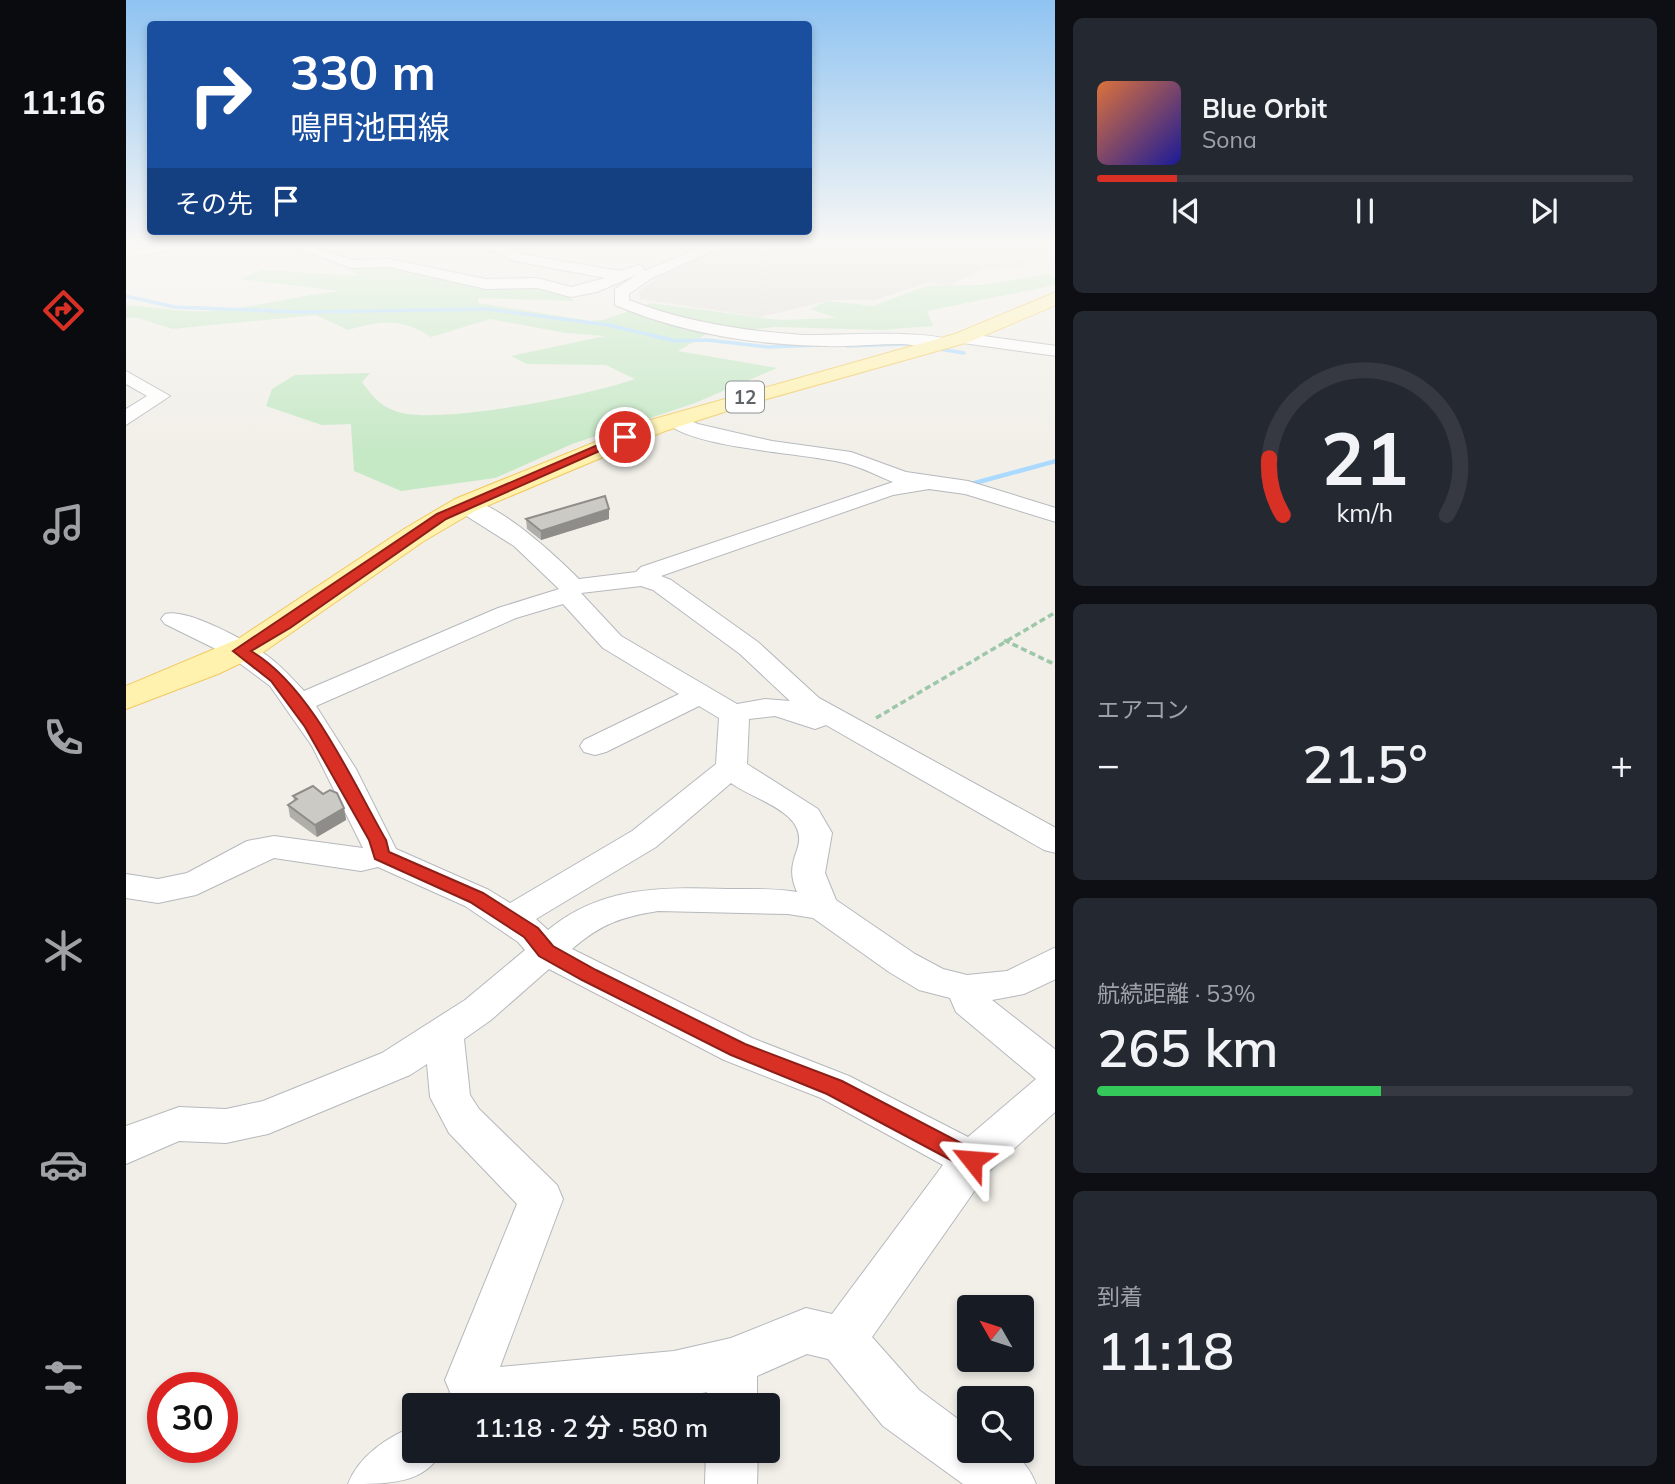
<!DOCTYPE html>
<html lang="ja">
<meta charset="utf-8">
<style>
:root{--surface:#171b24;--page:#242831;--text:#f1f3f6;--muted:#9ea1a6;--line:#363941;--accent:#d93025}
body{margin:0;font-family:Mulish,"Noto Sans JP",sans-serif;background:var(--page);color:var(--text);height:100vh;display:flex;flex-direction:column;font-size:26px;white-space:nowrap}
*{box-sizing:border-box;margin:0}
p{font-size:23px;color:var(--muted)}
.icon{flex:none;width:38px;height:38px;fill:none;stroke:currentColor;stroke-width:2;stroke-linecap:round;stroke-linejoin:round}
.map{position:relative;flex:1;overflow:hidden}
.details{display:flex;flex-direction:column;gap:18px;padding:18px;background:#0d0f14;width:620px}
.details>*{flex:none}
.banner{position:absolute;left:21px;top:21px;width:665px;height:214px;border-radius:7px;box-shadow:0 4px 10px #0003;background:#1a4fa0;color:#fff;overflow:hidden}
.needle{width:46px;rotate:309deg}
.fabs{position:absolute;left:831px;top:1295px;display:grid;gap:14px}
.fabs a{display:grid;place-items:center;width:77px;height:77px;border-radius:7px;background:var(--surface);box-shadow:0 4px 10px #0003;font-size:35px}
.speed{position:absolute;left:21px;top:1372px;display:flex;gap:14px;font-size:35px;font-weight:700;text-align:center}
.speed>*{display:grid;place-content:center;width:91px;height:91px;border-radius:50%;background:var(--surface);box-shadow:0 4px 10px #0003;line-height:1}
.speed .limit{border:10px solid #d22;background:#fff;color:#111}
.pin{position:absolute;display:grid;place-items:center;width:60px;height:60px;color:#fff;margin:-30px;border:4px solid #fff;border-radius:50%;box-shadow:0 2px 7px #0007}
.me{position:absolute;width:77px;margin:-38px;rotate:298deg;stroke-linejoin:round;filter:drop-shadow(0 0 5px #0008)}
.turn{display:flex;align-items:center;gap:24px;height:147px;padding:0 28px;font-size:32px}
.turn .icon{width:91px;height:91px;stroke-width:2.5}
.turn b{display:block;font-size:49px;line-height:60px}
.then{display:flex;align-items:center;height:66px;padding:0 28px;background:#0003;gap:14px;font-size:26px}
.big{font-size:52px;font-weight:600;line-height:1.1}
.details .card{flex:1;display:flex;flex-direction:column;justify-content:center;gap:10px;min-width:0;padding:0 24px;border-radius:10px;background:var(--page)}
.details .dial{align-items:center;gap:0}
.dial svg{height:182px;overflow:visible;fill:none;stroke:var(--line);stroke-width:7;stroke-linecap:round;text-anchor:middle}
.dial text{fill:var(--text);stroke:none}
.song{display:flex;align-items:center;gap:21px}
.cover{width:84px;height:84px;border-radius:10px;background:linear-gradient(135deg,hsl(20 70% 55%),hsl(240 70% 35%))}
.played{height:7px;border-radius:4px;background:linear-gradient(90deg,var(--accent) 15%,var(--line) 15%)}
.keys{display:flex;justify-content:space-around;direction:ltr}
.heat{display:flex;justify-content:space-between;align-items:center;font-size:38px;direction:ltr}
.charge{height:10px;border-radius:5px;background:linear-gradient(90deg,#34c759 53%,var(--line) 0)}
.trip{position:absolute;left:276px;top:1393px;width:378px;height:70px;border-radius:7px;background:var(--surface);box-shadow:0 4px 10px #0003;font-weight:600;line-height:70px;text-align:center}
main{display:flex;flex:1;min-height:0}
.tab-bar{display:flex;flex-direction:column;width:126px;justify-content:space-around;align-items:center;background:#090b0e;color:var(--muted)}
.tab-bar .icon{width:49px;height:49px}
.tab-bar .current{color:var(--accent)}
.tab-bar b{font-size:32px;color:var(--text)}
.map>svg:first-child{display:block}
.industrial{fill:#e0deda}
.green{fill:#c5e8c5}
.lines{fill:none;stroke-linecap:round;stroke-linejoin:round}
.stream-far1{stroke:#aadaff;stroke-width:3.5}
.stream{stroke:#aadaff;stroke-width:4.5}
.minor-casing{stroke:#b5b8bc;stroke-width:2}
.major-casing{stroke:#f2c960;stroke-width:2}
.path{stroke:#9cc7a9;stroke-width:3.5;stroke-dasharray:6 3.5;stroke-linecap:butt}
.minor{fill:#fff;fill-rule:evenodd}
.major{fill:#fff2af;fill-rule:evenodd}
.wall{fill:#afaea9}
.shaded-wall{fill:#8f8d8a}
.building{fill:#cccac5;stroke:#8f8d8a;stroke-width:2}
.route{fill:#d93025;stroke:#8d1f18;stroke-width:2}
.labels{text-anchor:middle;stroke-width:7;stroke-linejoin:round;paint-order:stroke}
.shield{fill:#fff;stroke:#8f9295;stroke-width:2}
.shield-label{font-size:19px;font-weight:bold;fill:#5f6368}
</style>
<main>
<nav class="tab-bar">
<b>11:16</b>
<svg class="icon current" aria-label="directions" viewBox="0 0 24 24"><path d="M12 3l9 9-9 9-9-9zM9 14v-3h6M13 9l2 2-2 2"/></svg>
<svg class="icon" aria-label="music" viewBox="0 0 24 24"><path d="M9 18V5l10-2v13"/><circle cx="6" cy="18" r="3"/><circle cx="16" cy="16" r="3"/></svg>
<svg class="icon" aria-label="phone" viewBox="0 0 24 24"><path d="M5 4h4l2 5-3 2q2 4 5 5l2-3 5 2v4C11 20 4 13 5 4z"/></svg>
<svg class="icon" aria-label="climate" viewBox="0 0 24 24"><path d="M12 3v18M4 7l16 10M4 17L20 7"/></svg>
<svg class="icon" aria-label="car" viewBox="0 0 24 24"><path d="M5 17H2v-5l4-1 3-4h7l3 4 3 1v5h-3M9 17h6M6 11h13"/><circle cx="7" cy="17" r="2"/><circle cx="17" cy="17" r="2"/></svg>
<svg class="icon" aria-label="filters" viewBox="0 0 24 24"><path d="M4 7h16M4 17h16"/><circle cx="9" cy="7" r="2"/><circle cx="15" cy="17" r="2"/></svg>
</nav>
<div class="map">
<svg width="930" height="1484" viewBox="0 0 930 1484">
<rect width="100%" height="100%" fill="#f1efe8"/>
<polygon class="industrial" points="600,245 929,245 929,251 895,252 899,267 857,269 822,286 804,282 748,300 705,300 634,317 514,299 513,291 553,262"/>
<path class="green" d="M238,264L338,280L399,282L436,290L448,301L352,298V303L464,321L477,320L525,303L654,320L710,318L684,309L702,301L747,306L800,286L854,285L922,274L930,279L929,285L801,311L807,326L755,330L649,327L579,335L552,351L651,368L569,403L446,444L369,478L275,491L228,471L225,424L196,425L140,406L146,389L169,375L244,373L236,382C247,397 254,406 272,412C314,425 465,395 509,379L480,365L401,364L385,356L479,336L440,333L364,319L305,337C273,318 258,320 222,330L190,315L46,329L12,318H0V305C28,307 58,313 86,311C130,308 171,295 214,291L113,279L136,270L234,276L223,268Z"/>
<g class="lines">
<g class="stream-far1">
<polyline points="0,296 48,307 176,312 362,309 482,325 550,341 581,340 642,347 696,345"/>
<polyline points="721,346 780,344"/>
<polyline points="813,349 838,353"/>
</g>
<polyline class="stream" points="845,484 930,461"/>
<defs>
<g id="minor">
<polygon points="27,245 57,245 50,249 0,258 0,250"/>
<path d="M162,245H183L226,260L263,259L360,279L411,278L445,287L479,278L388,261L353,245H372L396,254L494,271L512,265L517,266L518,271L581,245H600L526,278L503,294V300C558,322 618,331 677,335C704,336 813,328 827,343C818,353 789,344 775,344C750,344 725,347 700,346C629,345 555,333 489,305V289L510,275L471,292L445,297L411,288L360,289L263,267L225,268Z"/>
<polygon points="836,333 930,346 930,356 830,342 827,338 830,334"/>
<polygon points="0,371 44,396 0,425 0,409 21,396 0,384"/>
<path d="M548,414L572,424L646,441L725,452L780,472L842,481L930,508V522L839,494L803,489L767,495L535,576L545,580L632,642L693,698L930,828V853L918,850L700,725L689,729L649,716L623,719L621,764L692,809L706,833L699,873L710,900L789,954L817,969L841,975L881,971L930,947V979L898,994L866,1000L930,1050V1111L861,1173L746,1337L793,1390L844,1428V1451C878,1451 896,1449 910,1484H837L757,1426L702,1359L681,1354L631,1376V1405H581V1392C495,1411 406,1405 319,1405L324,1392L319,1380L391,1204L323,1133L304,1097L301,1064L284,1075L142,1134L100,1143L53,1141L0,1164V1126L53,1107L100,1109L137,1101L256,1053L339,1000L399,950L392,942L339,906L252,867L235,871L148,858L70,895L32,903L0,898V874L32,879L61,873L121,841L148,836L237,848L186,746L144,686L104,656L39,624L35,619L39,614C62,608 123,642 143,657C156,667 167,679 178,691L372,608L433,589L388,546L331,510L328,505L331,500C363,492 431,557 453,579L510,572L515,567L767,482C752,476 737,468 722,464C685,453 560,449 538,420ZM515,586L527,590L614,654L664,701L639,699L611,704L495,636L455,593ZM437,604L477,648L553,694L458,740L454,746L458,752L469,755L480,752L573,706L593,718L590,764L506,831L384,903L363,890L270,849L230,769L190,706L390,618ZM605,783C627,800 685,812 671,850C665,866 664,876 671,892C648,888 624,889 601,889C536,887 475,886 422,930L410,919L530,847ZM532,911L662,914L687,918L763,972L793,990L824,998L830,1012L910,1079L842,1137L723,1076L626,1038L446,949C475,924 495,917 532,911ZM423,969L598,1060L695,1098L817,1165L706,1314L680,1308L605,1338L548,1351L374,1367L437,1199L431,1185L353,1109L344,1095L338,1039L365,1020Z"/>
<path d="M289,1426V1451H316C299,1484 263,1484 222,1484C233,1456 261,1437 289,1426Z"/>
<polygon points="580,1451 632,1451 631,1484 579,1484"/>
</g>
<polygon id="major" points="930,292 930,305 843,342 623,404 539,431 349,511 298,541 136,653 92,674 0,709 0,686 112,639 278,529 329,499 521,421 829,334"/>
</defs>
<use href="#minor" class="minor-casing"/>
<use href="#major" class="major-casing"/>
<g class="path">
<polyline points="878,640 930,665"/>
<polyline points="750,718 930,612"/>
</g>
<use href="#minor" class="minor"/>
<use href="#major" class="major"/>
</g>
<g class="wall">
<polygon points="400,519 483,519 415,540 401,529"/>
<polygon points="197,794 218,808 220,820 191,837 164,817 162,805 168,801 167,796"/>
</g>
<g class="shaded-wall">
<polygon points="483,509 483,519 415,540 415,531"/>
<polygon points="218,808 220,820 191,837 189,825"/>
</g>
<g class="building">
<polygon points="479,496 483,509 415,531 400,519"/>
<polygon points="187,786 197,794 204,790 211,793 218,808 189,825 162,805 171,799 167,796"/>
</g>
<linearGradient id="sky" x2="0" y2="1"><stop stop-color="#8fc3f1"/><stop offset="0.54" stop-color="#f9f8f5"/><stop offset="1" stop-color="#f9f8f5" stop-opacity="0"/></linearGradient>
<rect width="930" height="453" fill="url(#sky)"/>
<path class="route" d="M495,435L505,437L320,519L164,628L125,651C185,686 226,781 260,840L263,852L357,893L412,928L427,946L470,970L619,1044L716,1081L854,1153L857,1160L854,1167L846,1170L838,1167L701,1094L605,1055L456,980L413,956L398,937L344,902L249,859L243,840L179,727L145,681L107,651L311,514Z"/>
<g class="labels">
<rect class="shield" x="600" y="381.5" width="38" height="31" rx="5"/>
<g class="shield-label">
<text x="619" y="404">12</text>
</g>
</g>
</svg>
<div class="fabs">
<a><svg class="needle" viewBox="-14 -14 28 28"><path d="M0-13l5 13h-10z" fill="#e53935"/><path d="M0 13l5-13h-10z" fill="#9ea1a6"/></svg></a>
<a><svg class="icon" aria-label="search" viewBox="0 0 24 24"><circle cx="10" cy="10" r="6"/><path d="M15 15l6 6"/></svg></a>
</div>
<div class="speed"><div class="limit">30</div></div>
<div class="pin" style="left:499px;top:437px;background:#d93025"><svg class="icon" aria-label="arrive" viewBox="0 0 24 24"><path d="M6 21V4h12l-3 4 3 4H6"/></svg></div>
<svg class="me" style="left:846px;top:1160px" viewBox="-20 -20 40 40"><path d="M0-17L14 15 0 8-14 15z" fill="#d93025" stroke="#fff" stroke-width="4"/></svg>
<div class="trip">11:18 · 2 分 · 580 m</div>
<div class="banner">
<div class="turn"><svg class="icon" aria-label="right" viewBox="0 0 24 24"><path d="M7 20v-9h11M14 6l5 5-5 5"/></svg><div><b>330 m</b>鳴門池田線</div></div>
<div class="then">その先<svg class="icon" aria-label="arrive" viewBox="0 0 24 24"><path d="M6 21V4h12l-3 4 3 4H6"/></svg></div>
</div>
</div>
<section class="details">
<div class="card">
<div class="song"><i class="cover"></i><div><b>Blue Orbit</b><p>Sona</p></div></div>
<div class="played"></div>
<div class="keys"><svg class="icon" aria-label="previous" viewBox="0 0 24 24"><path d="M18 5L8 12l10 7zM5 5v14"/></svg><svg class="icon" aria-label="pause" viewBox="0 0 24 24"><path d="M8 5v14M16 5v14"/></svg><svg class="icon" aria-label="next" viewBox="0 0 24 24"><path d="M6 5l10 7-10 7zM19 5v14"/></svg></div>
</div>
<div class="card dial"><svg viewBox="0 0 100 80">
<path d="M14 69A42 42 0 1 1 86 69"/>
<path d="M14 69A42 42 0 0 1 8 44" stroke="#d93025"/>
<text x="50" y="56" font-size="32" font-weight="700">21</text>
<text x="50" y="72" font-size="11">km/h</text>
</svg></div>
<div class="card"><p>エアコン</p>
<div class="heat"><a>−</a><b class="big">21.5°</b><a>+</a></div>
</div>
<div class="card"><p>航続距離 · 53%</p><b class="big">265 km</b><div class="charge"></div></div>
<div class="card"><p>到着</p><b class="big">11:18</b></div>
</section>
</main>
